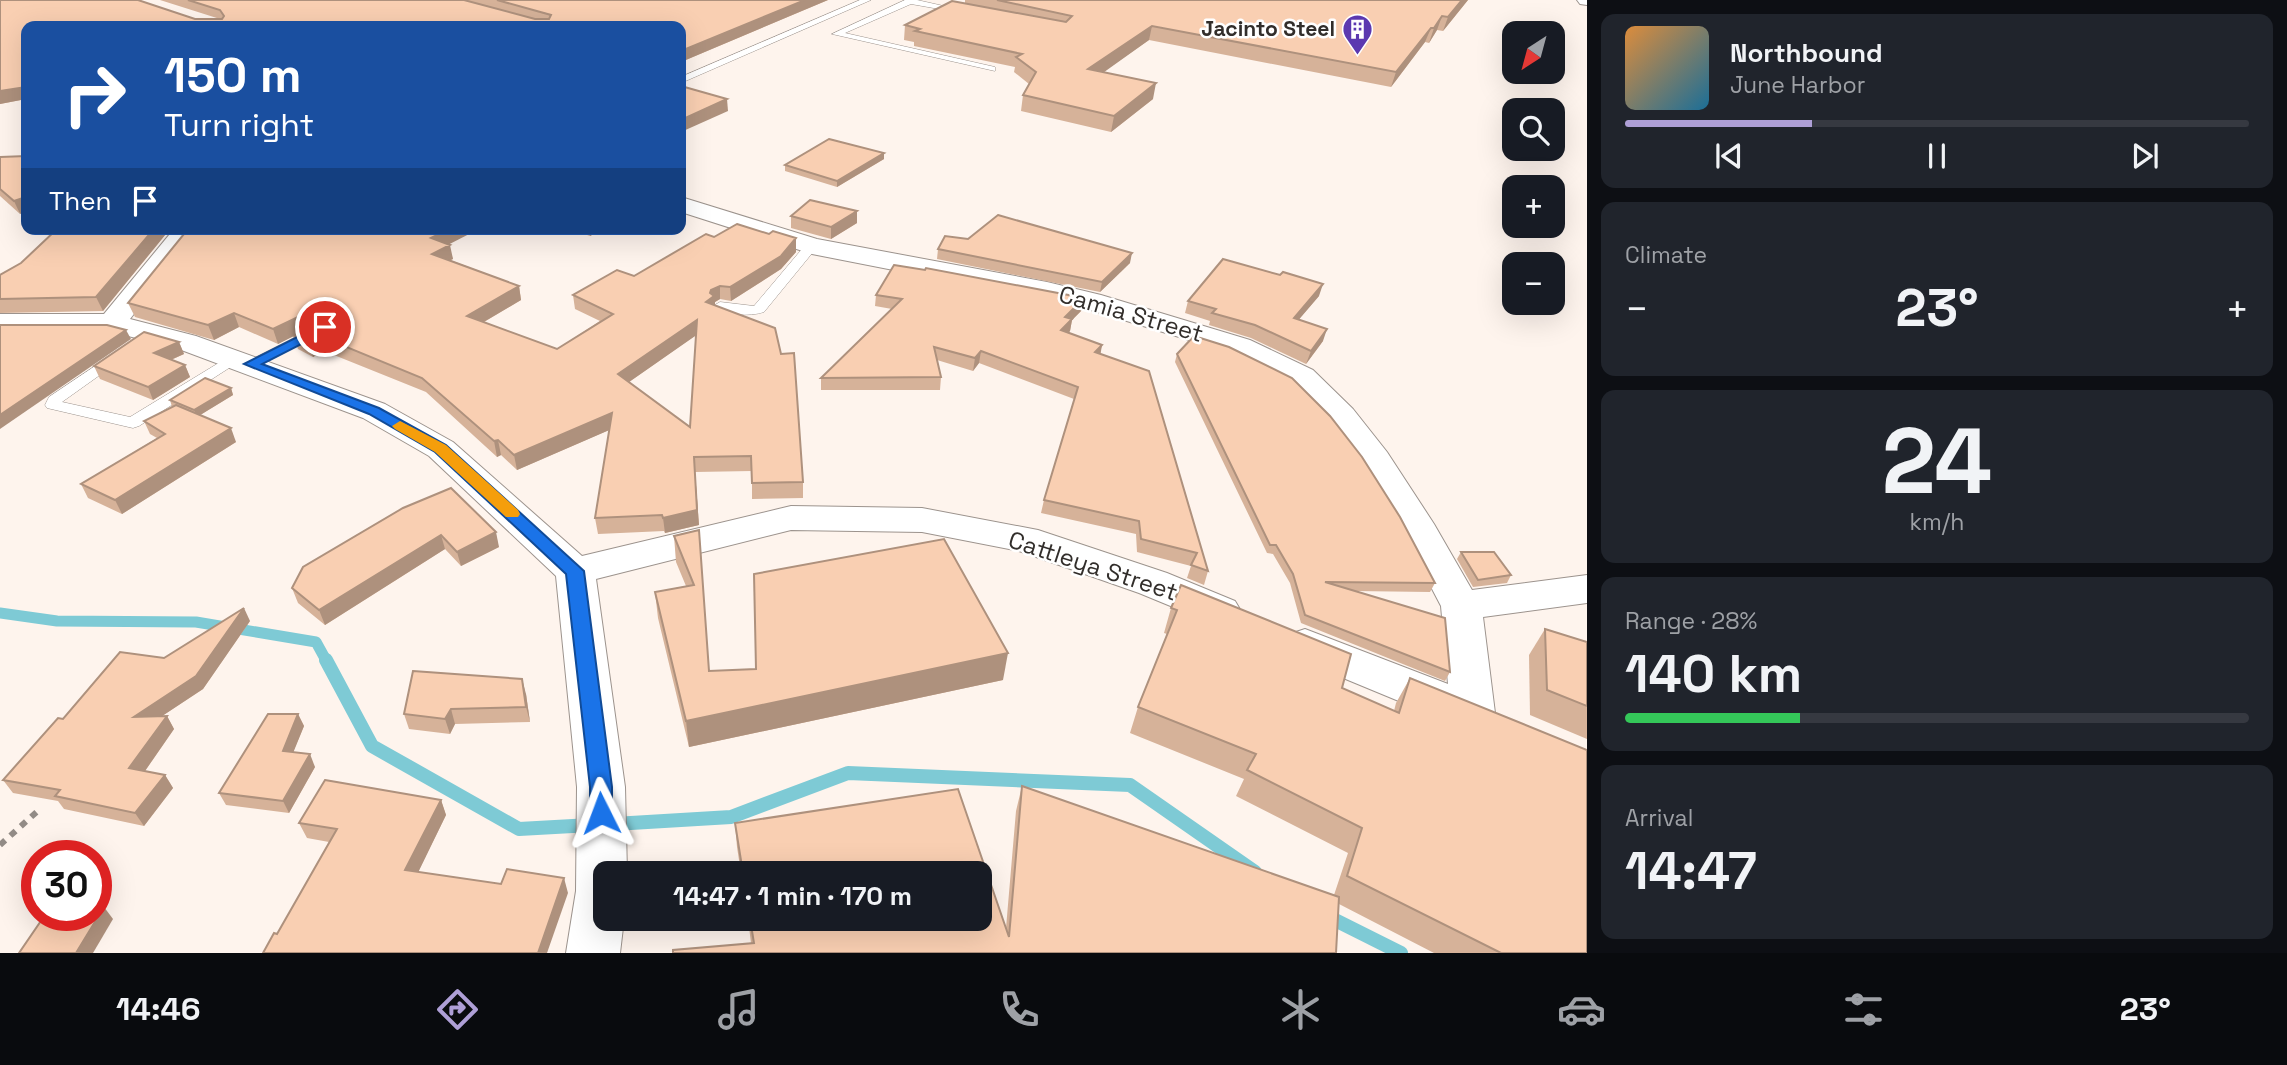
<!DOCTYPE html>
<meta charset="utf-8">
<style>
:root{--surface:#171b24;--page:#20242c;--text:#f1f3f6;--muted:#9ea1a6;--line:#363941;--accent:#ae9fd6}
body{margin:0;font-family:"Space Grotesk",sans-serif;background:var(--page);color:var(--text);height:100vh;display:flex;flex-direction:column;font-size:26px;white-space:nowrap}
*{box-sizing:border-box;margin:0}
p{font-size:23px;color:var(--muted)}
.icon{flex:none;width:38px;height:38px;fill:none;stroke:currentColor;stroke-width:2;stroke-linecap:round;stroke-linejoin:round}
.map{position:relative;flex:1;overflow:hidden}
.details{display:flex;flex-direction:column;gap:14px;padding:14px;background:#0d0f14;width:700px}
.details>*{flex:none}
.banner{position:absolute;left:21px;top:21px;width:665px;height:214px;border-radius:14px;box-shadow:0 7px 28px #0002;background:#1a4fa0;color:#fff;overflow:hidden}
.needle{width:46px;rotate:216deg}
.buttons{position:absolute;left:1502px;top:21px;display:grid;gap:14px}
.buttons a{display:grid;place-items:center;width:63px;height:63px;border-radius:14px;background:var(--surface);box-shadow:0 7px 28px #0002;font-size:35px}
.speed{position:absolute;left:21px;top:840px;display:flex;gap:14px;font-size:35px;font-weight:700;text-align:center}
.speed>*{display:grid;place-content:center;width:91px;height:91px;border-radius:50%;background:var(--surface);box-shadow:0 7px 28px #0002;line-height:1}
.speed .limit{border:10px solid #d22;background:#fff;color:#111}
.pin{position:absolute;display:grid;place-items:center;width:60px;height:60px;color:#fff;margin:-30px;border:4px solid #fff;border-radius:50%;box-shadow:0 2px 7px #0007}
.me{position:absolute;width:77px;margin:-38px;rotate:357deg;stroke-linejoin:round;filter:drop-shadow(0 0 5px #0008)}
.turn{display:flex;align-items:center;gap:24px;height:147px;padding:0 28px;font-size:32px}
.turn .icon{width:91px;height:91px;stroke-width:2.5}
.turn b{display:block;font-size:49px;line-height:60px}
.then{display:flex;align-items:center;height:66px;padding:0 28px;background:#0003;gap:14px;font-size:26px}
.big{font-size:52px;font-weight:600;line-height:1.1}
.details .tile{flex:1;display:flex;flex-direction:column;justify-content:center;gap:10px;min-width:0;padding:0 24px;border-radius:14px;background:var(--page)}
.details .dial{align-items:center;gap:0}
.dial b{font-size:91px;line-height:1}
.song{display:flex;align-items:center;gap:21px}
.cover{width:84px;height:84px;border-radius:10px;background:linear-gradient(135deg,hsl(30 70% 55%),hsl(200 70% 35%))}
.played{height:7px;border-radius:4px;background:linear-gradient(90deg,var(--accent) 30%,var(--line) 30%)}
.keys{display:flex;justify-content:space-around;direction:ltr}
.heat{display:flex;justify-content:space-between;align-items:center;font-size:38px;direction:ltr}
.charge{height:10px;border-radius:5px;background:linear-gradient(90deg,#34c759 28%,var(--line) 0)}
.trip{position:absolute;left:593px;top:861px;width:399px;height:70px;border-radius:14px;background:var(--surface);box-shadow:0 7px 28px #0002;font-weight:600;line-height:70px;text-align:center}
.dock{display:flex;height:112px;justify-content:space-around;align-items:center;background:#090b0e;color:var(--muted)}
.dock .icon{width:49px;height:49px}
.dock .on{color:var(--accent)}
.dock b{font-size:32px;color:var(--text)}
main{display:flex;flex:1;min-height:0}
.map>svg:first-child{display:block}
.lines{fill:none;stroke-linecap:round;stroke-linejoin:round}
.stream-far1{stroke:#7ecad5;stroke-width:11}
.stream{stroke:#7ecad5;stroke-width:14}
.service-casing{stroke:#9c938d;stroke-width:1}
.minor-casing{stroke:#9c938d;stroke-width:2}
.primary-casing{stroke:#9c938d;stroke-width:2}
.path{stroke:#928b86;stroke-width:6;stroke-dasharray:7 7;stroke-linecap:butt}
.service{fill:#fff;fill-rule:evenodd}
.minor{fill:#fff;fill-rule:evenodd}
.primary{fill:#fff;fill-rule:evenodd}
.wall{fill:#d6b299;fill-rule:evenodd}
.shaded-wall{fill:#ae917d}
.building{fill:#f9cfb2;stroke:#ae917d;stroke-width:2;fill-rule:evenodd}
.route{fill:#1a73e8;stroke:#114b97;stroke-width:2}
.slow{fill:#f59e0b}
.labels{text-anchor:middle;stroke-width:5;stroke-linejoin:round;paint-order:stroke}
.far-poi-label{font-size:21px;font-weight:bold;fill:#322e2b;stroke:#fff;text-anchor:end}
.street-label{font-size:24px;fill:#322e2b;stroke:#fff}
</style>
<main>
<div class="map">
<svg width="1587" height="953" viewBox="0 0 1587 953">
<rect width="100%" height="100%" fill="#fef4ed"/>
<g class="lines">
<polyline class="stream-far1" points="0,613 57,621 196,622 316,642 327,662"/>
<g class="stream">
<polyline points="326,660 372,746 519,829 591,825"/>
<polyline points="614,824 731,817 848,773 1130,785 1255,872"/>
<polyline points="1325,915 1401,953"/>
</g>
<defs>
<g id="service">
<polygon points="860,0 871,0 681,83 681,77"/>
<polygon points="905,0 917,0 966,11 962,13 911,4 845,33 995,67 995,71 832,34"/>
<path d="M812,242L818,246L764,312C750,317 724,315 713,306L720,302L754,306L807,243Z"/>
<polygon points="316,327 321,328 323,331 321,334 256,367 246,367 243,364"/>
<polygon points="116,352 121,354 124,357 121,360 62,402 130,417 230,356 235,354 243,359 139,426 133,428 47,408 45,405 49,397"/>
</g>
<g id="minor">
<polygon points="681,197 817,239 1047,282 1101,295 1250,340 1313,370 1353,409 1387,452 1434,524 1472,590 1587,575 1587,603 1483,617 1495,713 1489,726 1473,731 1457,726 1455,720 1435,716 1290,656 1284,645 1290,634 1305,629 1448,684 1441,606 1398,524 1361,464 1329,423 1291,384 1228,352 1081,307 812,254 681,212"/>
<polygon points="174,229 200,229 130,319 196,336 385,404 453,442 582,556 791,506 922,508 1038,530 1167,573 1235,601 1241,611 1235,621 1221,626 1207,621 1139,593 1019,551 922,532 791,530 596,579 625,787 627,873 606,873 606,919 624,919 620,953 566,953 576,891 577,787 556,576 429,456 363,418 176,348 112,332 0,332 0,314 104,314"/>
</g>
<polygon id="primary" points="1577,0 1587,0 1587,5 1580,4"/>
</defs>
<use href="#service" class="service-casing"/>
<use href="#minor" class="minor-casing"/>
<use href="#primary" class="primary-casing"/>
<polyline class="path" points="0,845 41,808"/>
<use href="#service" class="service"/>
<use href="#minor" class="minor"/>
<use href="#primary" class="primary"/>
</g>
<g class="wall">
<polygon points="0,0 195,19 220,19 160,0 828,0 681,62 26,26 26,99 0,104"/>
<polygon points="965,0 1468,0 1443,31 1437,30 1429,43 1425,42 1391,87 1149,40 1103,72 1153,99 1111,132 1021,111 1023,95 1029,84 1014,72 1015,67 914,46 914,42 904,40 905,25 965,3"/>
<polygon points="884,153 884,159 837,187 785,171 785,165"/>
<polygon points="0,157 20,214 0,196"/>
<polygon points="857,211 857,223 831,239 791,228 791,216"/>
<polygon points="170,229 103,311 0,313 0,275 21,263"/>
<polygon points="570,229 603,229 590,236"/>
<path d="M769,234L796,238V252L781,269L731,301L720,299L715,302V305L803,482V498L752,499V471L695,472L699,525L665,533L664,531L598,534L595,518L609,430L517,470L501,455L497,457L426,392L324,351L313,357L298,349L293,336L278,344L239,327L214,340L135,317L128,303L448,245L453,259L450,260L519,286L521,300L484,322L557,349L600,321L575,309L573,295L634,276L714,237ZM696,335L690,427L629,382Z"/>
<polygon points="968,239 1130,263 1100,292 937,259 938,249"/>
<polygon points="876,295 1082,310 1072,320 1070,331 1068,333 1102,345 1100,353 1208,571 1204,585 1187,578 1191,566 1137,552 1136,534 1041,513 1044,500 1074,399 979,363 973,371 937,360 941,377 940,390 821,390 821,378 892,309 875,306"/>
<polygon points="1319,296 1299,319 1323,341 1306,364 1251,338 1209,325 1210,321 1185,313 1188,301"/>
<polygon points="179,342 184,354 171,360 185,365 190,377 153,400 100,379 94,366"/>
<polygon points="1177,354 1435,583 1430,592 1354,591 1450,672 1445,681 1301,623 1290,583 1273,554 1267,553 1175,362"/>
<polygon points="231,388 233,395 200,415 236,442 122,514 88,498 81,484 157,438 150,434 144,421 172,407 170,400"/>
<polygon points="403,508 499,547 461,566 445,549 325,625 298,603 292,588"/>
<polygon points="699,530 709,671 1003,680 689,747 658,618 655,592 686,586 676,562 674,536"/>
<polygon points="1461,552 1511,575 1507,583 1473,587 1457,559"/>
<polygon points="1181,585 1351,654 1342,688 1394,711 1396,703 1410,678 1587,750 1587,953 1434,953 1339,904 1336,953 673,953 673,950 751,943 748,919 980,919 980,873 741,873 737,847 735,823 958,789 1006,928 1016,811 1022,786 1334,895 1348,853 1236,796 1244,779 1130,733 1138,707 1167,634 1164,633 1171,608"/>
<polygon points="250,621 203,689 162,716 167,716 174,729 145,771 165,775 173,788 144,826 64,809 58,801 13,793 3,780 63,719 164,658"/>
<polygon points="1545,629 1587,642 1587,739 1530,715 1529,655"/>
<polygon points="526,694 530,722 455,724 450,734 409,729 404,714"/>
<polygon points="298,714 304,726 293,752 315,767 289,813 226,805 219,793"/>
<polygon points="441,800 446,815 418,872 568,893 277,934 329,842 307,838 299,823"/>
</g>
<g class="shaded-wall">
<polygon points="805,0 828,0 681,62 681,51"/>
<polygon points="1462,0 1468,0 1443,31 1448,17"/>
<polygon points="1442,16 1437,30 1429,43 1434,28"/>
<polygon points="1152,26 1149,40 1086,85 1088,69"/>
<polygon points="1431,28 1425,42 1391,87 1396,72"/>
<polygon points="1156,83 1153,99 1111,132 1114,116"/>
<polygon points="26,87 26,99 0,104 0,91"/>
<polygon points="727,99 728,111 681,132 681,120"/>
<polygon points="884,153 884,159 837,187 837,181"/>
<polygon points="26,197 26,212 20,214 14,201"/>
<polygon points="857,211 857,223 831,239 831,227"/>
<polygon points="154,229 170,229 103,311 96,297"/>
<polygon points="450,229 479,229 434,252 431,238"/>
<polygon points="589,229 603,229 590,236"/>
<polygon points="796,238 796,252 781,269 731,301 730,287"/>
<polygon points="450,245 453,259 436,267 432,254"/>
<polygon points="1132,253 1130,263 1100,292 1102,282"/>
<polygon points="1323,284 1319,296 1290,330 1294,318"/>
<polygon points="519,286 521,300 470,330 467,316"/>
<polygon points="720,286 720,299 715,302 715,310 706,302 711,290"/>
<polygon points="1084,298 1082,310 1072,320 1070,331 1059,343 1065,317"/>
<polygon points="319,307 324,321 278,344 273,329"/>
<polygon points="234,313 239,327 214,340 208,325"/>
<polygon points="697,320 698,334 619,389 618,374"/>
<polygon points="1327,329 1323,341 1306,364 1311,351"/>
<polygon points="126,330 131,339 0,429 0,415"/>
<polygon points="320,336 324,351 313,357 308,342"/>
<polygon points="179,342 184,354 159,365 154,353"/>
<polygon points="1102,345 1100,357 1095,352"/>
<polygon points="981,351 979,363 973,371 975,358"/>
<polygon points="185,365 190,377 153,400 148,387"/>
<polygon points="231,388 233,395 197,417 194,410"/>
<polygon points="612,413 614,428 517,470 514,455"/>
<polygon points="231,428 236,442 122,514 115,500"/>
<polygon points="498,440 501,455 497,457 494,441"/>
<polygon points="695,472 699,525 665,533 663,518"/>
<polygon points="496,532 499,547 461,566 457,552"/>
<polygon points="441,535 445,549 325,625 319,610"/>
<polygon points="244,608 250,621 203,689 141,730 134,717"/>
<polygon points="1008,653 1003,680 689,747 686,721"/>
<polygon points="522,679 526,694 530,722 526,707"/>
<polygon points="451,709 455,724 450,734 445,719"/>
<polygon points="298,714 304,726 289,763 283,751"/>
<polygon points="167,716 174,729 138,781 129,768"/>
<polygon points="310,754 315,767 289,813 283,801"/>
<polygon points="165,775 173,788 144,826 135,813"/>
<polygon points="441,800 446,815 412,885 405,870"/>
<polygon points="564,878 568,893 547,953 538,953"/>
<polygon points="104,907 113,919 93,953 76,953"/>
</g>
<g class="building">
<polygon points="0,0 138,0 195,19 222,19 224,16 220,10 188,0 464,0 535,19 549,19 551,15 497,0 805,0 681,51 681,26 26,26 26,87 0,91"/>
<polygon points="997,0 1462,0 1448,17 1442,16 1434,28 1431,28 1396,72 1152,26 1088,69 1156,83 1114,116 1023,95 1036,72 1016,57 1022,54 915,31 920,29 905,25 952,1 1066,22 1072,16"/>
<polygon points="681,86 727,99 681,120"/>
<polygon points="829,139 884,153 837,181 785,165"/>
<polygon points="26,156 26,197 14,201 0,189 0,157"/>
<polygon points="810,200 857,211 831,227 791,216"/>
<polygon points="998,215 1132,253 1102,282 938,249 945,236 968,239"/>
<path d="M737,224L769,234L773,231L796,238L781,256L730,287L720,286L711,290L710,293L714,296L706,302L775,328L781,354L794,353L803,482L752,483L751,456L694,457L697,510L663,518L662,515L595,518L612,413L514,455L498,440L494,441L422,378L320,336L308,342L293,335L327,318L330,311L326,307H319L273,329L234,313L208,325L128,303L188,229H450L431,238L450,245L432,254L519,286L467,316L557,349L613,314L573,295L617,270L634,276L706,234L714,237ZM697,320L690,427L618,374Z"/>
<polygon points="57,229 154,229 96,297 0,299 0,275 21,263"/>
<polygon points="1223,259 1280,275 1283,272 1323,284 1294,318 1327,329 1311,351 1255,325 1212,313 1216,309 1188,301"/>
<polygon points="894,265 925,270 926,268 1084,298 1065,317 1072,319 1061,330 1102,345 1095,352 1149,371 1208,571 1191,565 1197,553 1141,539 1139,521 1044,500 1078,387 981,351 975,358 934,347 941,377 821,378 902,299 876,295"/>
<polygon points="0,325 107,325 126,330 0,415"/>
<polygon points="144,332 179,342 154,353 185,365 148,387 94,366"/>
<polygon points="1194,336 1229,347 1292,378 1330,416 1362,457 1400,517 1435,583 1325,582 1445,618 1450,672 1305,615 1293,574 1276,545 1270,545 1177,354"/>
<polygon points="205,378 231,388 194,410 170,400"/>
<polygon points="176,405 231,428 115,500 81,484 165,434 144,421"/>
<polygon points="451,488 496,532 457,552 441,535 319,610 292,588 303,567 403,508"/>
<polygon points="699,530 709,671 756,669 754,574 944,539 1008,653 686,721 655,592 694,585 674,536"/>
<polygon points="1461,552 1494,552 1511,575 1478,580"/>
<polygon points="1181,585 1351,654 1342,688 1399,713 1410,678 1587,750 1587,953 1501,953 1347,876 1362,828 1247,770 1256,754 1138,707 1177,610 1171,608"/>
<polygon points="244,608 196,676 134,717 167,716 129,768 165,775 135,813 55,796 60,790 3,780 58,718 63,719 120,652 164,658"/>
<polygon points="1545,629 1587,642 1587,706 1547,690"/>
<polygon points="413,671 522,679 526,707 451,709 445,719 404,714"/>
<polygon points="268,714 298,714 283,751 310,754 283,801 219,793"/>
<polygon points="325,780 441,800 405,870 501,884 507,869 564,878 538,953 263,953 274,933 277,934 337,829 299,823"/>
<polygon points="1022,786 1339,897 1336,953 673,953 673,950 754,943 750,919 980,919 980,873 743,873 735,823 958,789 1009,937"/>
<polygon points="96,906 104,907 76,953 19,953 45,915 96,915"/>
</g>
<polygon class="route" points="325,323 329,324 329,330 262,364 379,408 446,445 584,571 612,787 612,813 609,820 601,823 594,820 590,813 590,787 566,574 435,452 369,414 244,364"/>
<polygon class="slow" points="400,421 446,445 518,510 520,514 518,517 506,517 435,452 395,429 392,426"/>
<defs>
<symbol id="building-pin" viewBox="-11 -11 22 30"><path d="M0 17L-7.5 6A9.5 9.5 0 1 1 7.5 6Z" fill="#5b38b0" stroke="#fff"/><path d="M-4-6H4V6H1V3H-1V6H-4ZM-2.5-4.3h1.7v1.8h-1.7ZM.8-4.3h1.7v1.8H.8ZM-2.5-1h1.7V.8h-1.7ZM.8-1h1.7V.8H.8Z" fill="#fff"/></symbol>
</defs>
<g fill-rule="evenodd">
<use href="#building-pin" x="1340" y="12" width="35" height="47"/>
</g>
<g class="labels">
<g class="far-poi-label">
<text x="1335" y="36">Jacinto Steel</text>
</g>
<g class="street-label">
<text transform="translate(1131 314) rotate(16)" y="8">Camia Street</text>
<text transform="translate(1093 566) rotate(18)" y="8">Cattleya Street</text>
</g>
</g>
</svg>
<div class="buttons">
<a><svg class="needle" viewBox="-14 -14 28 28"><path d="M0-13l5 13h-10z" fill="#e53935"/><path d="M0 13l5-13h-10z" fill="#9ea1a6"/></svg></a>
<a><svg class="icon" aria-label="search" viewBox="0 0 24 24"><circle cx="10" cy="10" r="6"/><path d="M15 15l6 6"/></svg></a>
<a>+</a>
<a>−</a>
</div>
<div class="speed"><div class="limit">30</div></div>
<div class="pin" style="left:325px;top:327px;background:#d93025"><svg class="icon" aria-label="arrive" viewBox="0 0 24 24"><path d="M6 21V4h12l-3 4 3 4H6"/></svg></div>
<svg class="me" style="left:601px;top:813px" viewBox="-20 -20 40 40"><path d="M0-17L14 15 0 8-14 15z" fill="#1a73e8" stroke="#fff" stroke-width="4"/></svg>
<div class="trip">14:47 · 1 min · 170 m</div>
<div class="banner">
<div class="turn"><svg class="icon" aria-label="right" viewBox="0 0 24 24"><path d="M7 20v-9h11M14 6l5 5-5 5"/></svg><div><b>150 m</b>Turn right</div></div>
<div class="then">Then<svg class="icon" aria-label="arrive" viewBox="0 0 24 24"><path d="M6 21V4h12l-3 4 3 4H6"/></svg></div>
</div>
</div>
<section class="details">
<div class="tile">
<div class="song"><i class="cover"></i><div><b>Northbound</b><p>June Harbor</p></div></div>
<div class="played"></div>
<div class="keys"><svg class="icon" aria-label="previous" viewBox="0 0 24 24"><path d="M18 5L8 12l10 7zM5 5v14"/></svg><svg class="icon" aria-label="pause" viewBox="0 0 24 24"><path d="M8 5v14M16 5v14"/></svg><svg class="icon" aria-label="next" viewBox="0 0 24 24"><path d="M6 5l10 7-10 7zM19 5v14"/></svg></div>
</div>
<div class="tile"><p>Climate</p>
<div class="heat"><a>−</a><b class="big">23°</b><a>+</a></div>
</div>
<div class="tile dial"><b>24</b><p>km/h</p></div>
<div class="tile"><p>Range · 28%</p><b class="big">140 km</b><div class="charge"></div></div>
<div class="tile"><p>Arrival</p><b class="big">14:47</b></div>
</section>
</main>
<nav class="dock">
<b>14:46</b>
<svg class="icon on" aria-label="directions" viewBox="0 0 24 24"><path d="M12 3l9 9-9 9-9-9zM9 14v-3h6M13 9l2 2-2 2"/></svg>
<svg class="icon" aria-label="music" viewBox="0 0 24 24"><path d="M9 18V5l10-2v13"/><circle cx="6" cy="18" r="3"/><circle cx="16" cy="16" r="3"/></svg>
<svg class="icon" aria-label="phone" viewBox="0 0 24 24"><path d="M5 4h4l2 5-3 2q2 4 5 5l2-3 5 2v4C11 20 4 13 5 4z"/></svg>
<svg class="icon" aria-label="climate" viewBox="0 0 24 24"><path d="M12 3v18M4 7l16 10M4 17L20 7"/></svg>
<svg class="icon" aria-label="car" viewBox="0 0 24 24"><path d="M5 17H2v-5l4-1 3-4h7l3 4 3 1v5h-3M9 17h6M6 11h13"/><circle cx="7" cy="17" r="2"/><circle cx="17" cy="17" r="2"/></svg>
<svg class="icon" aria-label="filters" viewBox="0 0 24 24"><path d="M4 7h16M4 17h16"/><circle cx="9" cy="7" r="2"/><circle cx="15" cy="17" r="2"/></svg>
<b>23°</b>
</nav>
